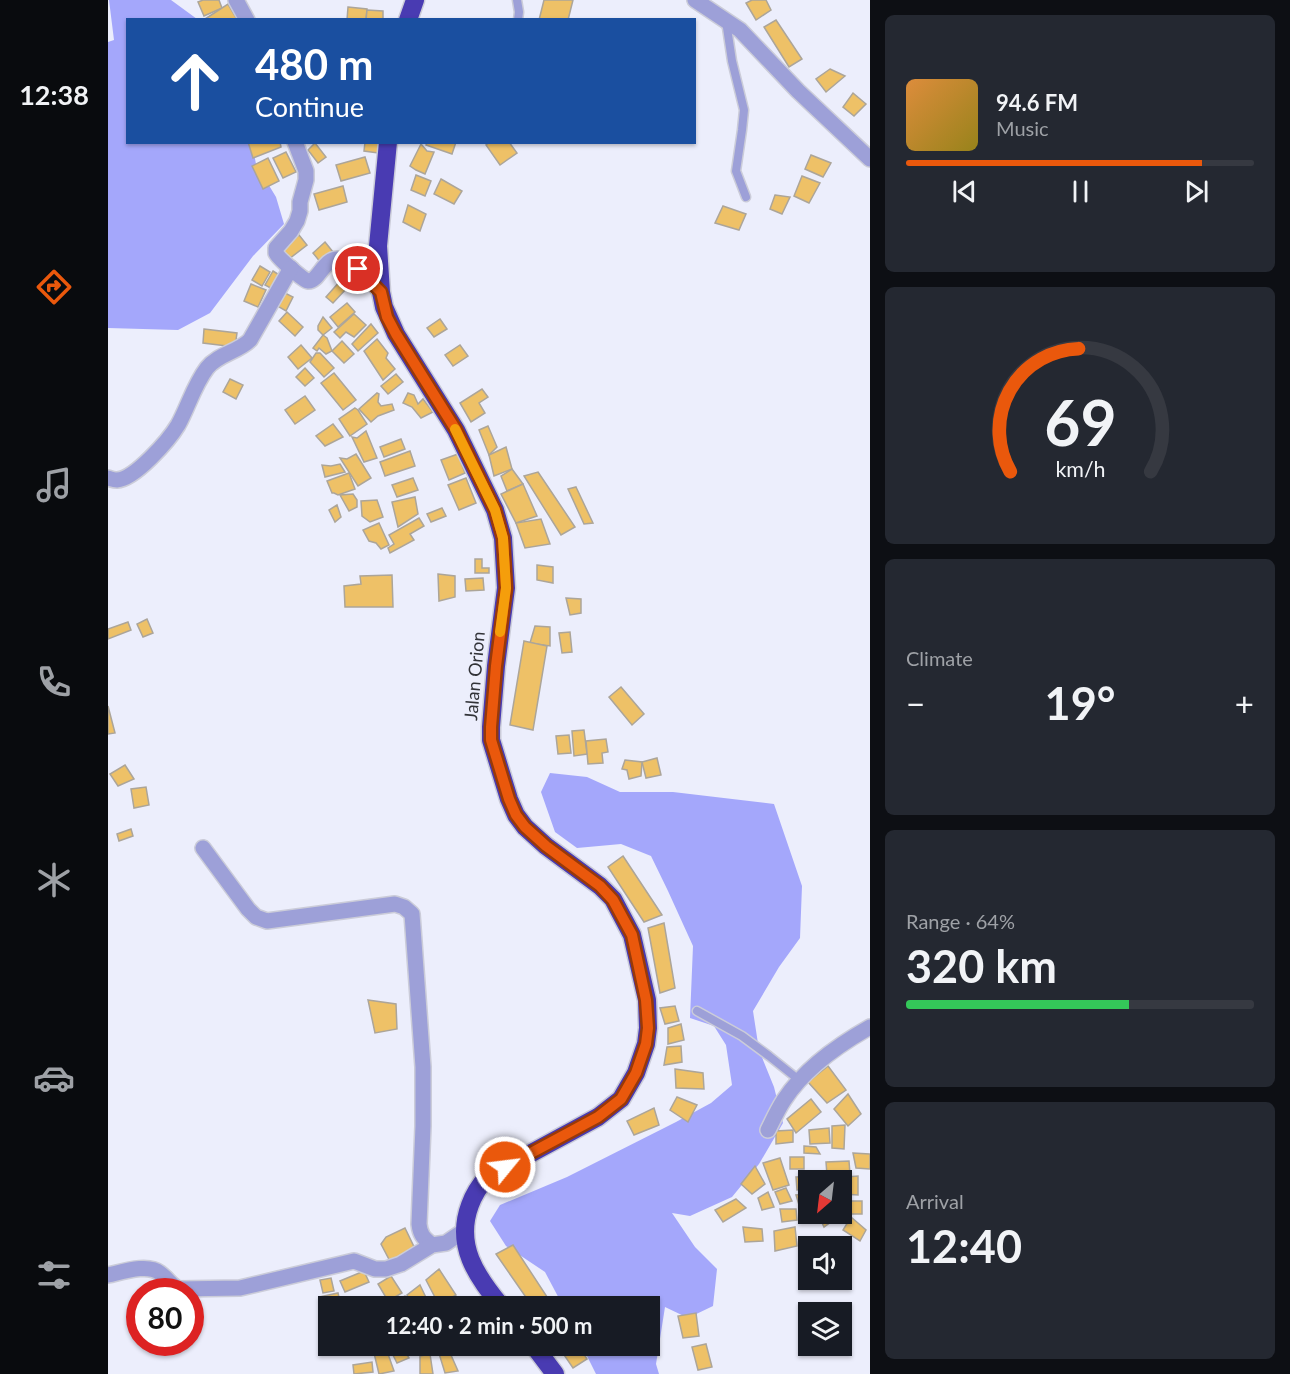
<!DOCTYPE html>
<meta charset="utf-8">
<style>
:root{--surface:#171b24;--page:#242831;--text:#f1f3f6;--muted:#9ea1a6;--line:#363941;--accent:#ea580c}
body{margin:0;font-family:Lato,sans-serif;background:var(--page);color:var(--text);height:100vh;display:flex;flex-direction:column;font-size:22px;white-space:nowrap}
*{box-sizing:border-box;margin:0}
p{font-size:20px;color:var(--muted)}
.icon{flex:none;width:33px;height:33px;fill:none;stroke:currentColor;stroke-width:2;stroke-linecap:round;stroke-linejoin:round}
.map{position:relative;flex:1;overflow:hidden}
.details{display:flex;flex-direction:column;gap:15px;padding:15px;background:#0d0f14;width:420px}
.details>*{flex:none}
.hud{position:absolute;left:18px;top:18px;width:570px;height:126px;border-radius:0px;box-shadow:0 2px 4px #0004;background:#1a4fa0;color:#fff;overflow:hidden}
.needle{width:39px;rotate:208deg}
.fabs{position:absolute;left:690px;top:1170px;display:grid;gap:12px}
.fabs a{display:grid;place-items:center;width:54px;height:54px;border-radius:0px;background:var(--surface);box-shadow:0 2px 4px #0004;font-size:30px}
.speed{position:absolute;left:18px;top:1278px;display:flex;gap:12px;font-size:30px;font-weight:700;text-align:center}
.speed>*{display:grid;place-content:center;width:78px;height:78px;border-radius:50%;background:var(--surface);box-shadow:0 2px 4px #0004;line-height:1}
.speed .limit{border:9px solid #d22;background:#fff;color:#111}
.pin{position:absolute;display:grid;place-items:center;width:51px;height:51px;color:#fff;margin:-26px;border:3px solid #fff;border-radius:50%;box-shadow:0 2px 6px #0007}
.me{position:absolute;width:66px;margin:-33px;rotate:61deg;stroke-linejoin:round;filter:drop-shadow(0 0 4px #0008)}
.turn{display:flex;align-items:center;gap:21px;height:126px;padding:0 30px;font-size:27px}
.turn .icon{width:78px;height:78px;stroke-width:2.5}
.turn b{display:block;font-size:42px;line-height:51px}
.big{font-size:45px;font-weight:700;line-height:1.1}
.details .tile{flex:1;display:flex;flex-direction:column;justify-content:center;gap:9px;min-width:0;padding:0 21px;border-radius:9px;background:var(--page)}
.details .dial{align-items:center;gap:0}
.dial svg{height:156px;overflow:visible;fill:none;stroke:var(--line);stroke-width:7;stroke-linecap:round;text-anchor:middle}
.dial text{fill:var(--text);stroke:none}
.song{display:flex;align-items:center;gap:18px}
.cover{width:72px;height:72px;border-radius:9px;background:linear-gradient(135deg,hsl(30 70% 55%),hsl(50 70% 35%))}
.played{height:6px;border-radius:3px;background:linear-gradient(90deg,var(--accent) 85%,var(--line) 85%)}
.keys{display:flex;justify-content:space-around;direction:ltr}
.heat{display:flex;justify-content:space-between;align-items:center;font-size:33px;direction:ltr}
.charge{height:9px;border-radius:4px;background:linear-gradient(90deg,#34c759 64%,var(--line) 0)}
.trip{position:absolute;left:210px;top:1296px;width:342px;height:60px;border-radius:0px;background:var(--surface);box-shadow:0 2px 4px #0004;font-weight:700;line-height:60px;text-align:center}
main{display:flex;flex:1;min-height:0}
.tabs{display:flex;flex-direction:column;width:108px;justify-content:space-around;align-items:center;background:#090b0e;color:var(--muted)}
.tabs .icon{width:42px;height:42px}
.tabs .current{color:var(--accent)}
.tabs b{font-size:27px;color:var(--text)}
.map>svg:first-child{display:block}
.forest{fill:#a4a7fb}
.building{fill:#eec167;stroke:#aca599;stroke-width:1.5}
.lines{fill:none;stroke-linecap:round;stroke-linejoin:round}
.lane-casing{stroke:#cbccd9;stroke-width:11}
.street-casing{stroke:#cbccd9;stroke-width:18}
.highway-casing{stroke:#cbccd9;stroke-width:21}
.lane{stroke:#9da0d8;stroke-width:8}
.street{stroke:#9da0d8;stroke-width:15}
.highway{stroke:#493bb2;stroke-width:18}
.route-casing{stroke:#983908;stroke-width:15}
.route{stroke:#ea580c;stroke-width:10}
.slow{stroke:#f59e0b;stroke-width:10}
.labels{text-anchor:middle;stroke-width:6;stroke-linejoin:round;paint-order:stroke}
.street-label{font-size:18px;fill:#323338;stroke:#eceefc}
</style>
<main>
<nav class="tabs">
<b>12:38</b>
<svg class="icon current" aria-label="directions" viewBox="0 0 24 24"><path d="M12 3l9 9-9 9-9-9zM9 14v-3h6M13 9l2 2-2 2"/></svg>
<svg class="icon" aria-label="music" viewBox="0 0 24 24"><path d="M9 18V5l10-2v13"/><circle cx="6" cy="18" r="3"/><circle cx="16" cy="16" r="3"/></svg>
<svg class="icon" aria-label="phone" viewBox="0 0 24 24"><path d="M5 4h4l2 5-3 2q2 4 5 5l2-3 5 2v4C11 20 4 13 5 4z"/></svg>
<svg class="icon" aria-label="climate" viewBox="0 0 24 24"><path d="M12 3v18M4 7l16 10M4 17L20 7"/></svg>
<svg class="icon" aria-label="car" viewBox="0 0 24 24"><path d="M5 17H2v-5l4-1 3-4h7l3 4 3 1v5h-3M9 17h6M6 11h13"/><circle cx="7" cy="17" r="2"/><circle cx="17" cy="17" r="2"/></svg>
<svg class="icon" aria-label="filters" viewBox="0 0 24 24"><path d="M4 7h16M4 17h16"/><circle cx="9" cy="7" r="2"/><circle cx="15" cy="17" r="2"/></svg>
</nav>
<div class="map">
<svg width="762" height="1374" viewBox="0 0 762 1374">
<rect width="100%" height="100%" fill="#eceefc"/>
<g class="forest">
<polygon points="1,0 63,0 89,19 20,20 20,142 144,143 148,164 168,197 176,224 145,256 102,313 70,330 0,328 0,42 6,40"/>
<polygon points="442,773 479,777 512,792 565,792 666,804 694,886 692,938 671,967 645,1011 651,1050 666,1087 675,1123 651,1164 624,1197 582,1216 564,1213 587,1247 609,1269 605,1306 580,1318 557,1307 548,1364 551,1374 488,1374 474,1346 542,1346 542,1306 455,1306 437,1272 398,1246 382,1221 392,1205 459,1177 568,1122 603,1103 624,1085 618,1045 606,1026 582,1018 585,946 560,891 543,856 513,844 469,848 447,832 433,792"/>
</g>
<g class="building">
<polygon points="95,0 111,0 114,8 96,16 90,2"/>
<polygon points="436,0 465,0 460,20 431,20"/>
<polygon points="644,0 658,0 663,10 648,20 638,3"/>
<polygon points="120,4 129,19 97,20 97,19"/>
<polygon points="240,7 259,9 258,20 239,20"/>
<polygon points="259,10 275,11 275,20 258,20"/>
<polygon points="668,20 694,59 681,67 656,27"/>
<polygon points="722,69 737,76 718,92 708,79"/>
<polygon points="745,93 758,104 746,116 735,107"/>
<polygon points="140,142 172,142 173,147 145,158"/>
<polygon points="257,142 271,142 270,153 256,151"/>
<polygon points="319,142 348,142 344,154 318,145"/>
<polygon points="382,142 401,142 409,153 392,165 378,145"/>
<polygon points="207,143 218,157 210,163 200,150"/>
<polygon points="313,144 319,151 326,152 317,174 308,170 302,166"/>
<polygon points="178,152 188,172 175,178 165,158"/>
<polygon points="703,155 723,163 715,177 697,169"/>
<polygon points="257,157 262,173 233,181 228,165"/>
<polygon points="160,158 171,181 155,189 144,166"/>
<polygon points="308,175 323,181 317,196 303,190"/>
<polygon points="694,176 712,183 701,203 686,196"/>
<polygon points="333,179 354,191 346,204 326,194"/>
<polygon points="235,186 239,202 211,210 206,194"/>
<polygon points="667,195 682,197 674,214 662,209"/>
<polygon points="300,205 318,214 312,231 295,222"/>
<polygon points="615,206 638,214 631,230 607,223"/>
<polygon points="191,235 199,245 181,259 173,249"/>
<polygon points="217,242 225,252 213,263 205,253"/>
<polygon points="152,266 162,272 154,286 144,280"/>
<polygon points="165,271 176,278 168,291 157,285"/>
<polygon points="232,281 239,288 225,303 218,297"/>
<polygon points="143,284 158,290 150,307 136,301"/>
<polygon points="173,291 185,297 178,311 166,304"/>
<polygon points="239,303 247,312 230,327 222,317"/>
<polygon points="179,312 195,327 187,336 171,321"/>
<polygon points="246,314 258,325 246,337 238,332 232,338 226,332"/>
<polygon points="215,317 224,328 215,335 210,330 210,326"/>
<polygon points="332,319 339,329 326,337 319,328"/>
<polygon points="263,324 270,333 250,351 244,344"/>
<polygon points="96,329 129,333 127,347 95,343"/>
<polygon points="215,335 219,338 224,351 218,354 211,348 209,351 205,348"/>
<polygon points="269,339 280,353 278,358 287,369 275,380 256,351"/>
<polygon points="234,341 246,354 236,363 224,351"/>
<polygon points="193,345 204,358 190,369 180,357"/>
<polygon points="352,345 360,356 345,366 337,355"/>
<polygon points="208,353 212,353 226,368 216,377 202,362"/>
<polygon points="197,368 206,378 197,386 188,377"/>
<polygon points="226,373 248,400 235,410 213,383"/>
<polygon points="288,374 295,382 280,394 273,386"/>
<polygon points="122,379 135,385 128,399 115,392"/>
<polygon points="374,389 380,397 371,403 377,413 363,422 352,403"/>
<polygon points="269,393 271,394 270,402 273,406 284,404 286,410 270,416 263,422 251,409"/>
<polygon points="300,393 306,395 310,404 315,399 325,412 313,418 304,407 295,403"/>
<polygon points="197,396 207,410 187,424 177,410"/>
<polygon points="247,408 250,410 259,424 242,436 231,419"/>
<polygon points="225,424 235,437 217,446 208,436"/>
<polygon points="380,426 389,447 381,455 371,430"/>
<polygon points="258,431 269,458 256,462 244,437 249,438"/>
<polygon points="293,439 297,449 276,457 272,447"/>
<polygon points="398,447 404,469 386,476 381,455"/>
<polygon points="302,451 307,466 277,476 272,462"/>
<polygon points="248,454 263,478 250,486 232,458 239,459"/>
<polygon points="350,454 357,473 341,480 333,460"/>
<polygon points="232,464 237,472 217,477 214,465 223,466"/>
<polygon points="404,469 415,484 399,491 393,476"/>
<polygon points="430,472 467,527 453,535 416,476"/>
<polygon points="241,473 247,489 230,495 226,493 224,493 219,481"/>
<polygon points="305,478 310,490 289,497 284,485"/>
<polygon points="358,478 368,503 351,510 340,485"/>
<polygon points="415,484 429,516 408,523 393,494"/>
<polygon points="468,487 485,523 476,524 460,489"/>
<polygon points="245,494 249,500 249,507 241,511 232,495"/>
<polygon points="307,497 310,514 290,527 284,502"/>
<polygon points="269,500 275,517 262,522 254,516 253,501"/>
<polygon points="229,505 233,517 227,522 221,510"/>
<polygon points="334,508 338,516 323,522 319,514"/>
<polygon points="311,518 316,526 302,534 306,540 282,553 280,548 286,544 281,535"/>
<polygon points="433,519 442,544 417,548 408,523"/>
<polygon points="271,523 281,545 273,549 268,543 261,541 255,530"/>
<polygon points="367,559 374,559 374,568 381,568 381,573 367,573"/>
<polygon points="429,565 445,567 445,583 429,580"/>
<polygon points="330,574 347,576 347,597 331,601"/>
<polygon points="284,575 285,607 237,607 236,586 253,584 252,576"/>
<polygon points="375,578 376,590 358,591 357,579"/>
<polygon points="458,598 473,599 473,613 462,615"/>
<polygon points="39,619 45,633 35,637 29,624"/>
<polygon points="20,622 23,630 0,639 0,629"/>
<polygon points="427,626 442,627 442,646 422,643"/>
<polygon points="462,632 464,652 454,653 451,633"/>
<polygon points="416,641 439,646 425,730 402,725"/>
<polygon points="513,687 536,714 524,725 501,697"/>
<polygon points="0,706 7,733 0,734"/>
<polygon points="476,730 479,754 466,756 464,731"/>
<polygon points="461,735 463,753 450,754 448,736"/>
<polygon points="498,739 500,752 494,753 495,763 480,764 478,741"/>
<polygon points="549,758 553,775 538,778 534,762"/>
<polygon points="517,760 534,762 533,776 521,779 519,770 514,769"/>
<polygon points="17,765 26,779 10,786 2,774"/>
<polygon points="38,787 41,805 26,808 23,789"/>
<polygon points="23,829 25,836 11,841 9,834"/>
<polygon points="515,856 554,915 536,922 500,867"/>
<polygon points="556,923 567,988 552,993 540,928"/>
<polygon points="260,1000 288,1004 289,1029 267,1033"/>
<polygon points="567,1006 571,1021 557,1024 552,1008"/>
<polygon points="573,1024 576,1040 560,1044 560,1028"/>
<polygon points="573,1046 574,1062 556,1065 559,1047"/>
<polygon points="720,1066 738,1090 719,1103 700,1082"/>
<polygon points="567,1069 595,1073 596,1089 568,1088"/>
<polygon points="740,1094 753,1114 740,1126 726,1109"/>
<polygon points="569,1097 589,1105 580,1122 562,1110"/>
<polygon points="703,1099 713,1112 688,1133 679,1119"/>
<polygon points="546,1108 551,1125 526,1135 519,1121"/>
<polygon points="737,1125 736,1149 724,1148 724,1126"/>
<polygon points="721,1128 722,1143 702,1144 701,1130"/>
<polygon points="685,1130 685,1142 668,1144 668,1131"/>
<polygon points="696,1146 708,1147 712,1154 696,1153"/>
<polygon points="745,1153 762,1154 762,1169 748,1168"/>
<rect x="682" y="1157" width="14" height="12"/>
<polygon points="672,1158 681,1185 665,1190 655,1163"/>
<polygon points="741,1161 742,1174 719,1175 718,1162"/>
<polygon points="647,1166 657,1184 644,1194 633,1184"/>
<polygon points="709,1176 709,1180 700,1180 700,1189 689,1190 688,1177"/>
<polygon points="750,1176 750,1195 735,1194 738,1177"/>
<polygon points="678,1188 684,1201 672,1204 667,1192"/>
<polygon points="660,1192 666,1207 654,1210 650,1198"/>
<polygon points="699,1194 699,1204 691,1205 688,1195"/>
<polygon points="628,1199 638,1208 615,1222 607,1210"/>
<polygon points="734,1201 754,1201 754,1214 728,1214 734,1214"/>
<polygon points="672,1209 688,1209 689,1220 674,1222"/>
<polygon points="710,1214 721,1214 723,1222 716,1227"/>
<polygon points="743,1217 758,1230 752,1241 735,1230"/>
<polygon points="635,1227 654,1229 655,1241 637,1242"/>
<polygon points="687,1227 689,1246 667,1251 666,1231"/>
<polygon points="297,1228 309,1253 284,1265 273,1244 278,1237"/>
<polygon points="405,1245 445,1306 424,1306 388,1254"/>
<polygon points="331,1269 348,1295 331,1305 318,1280"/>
<polygon points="256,1271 261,1282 237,1292 232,1281"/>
<polygon points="283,1276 294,1293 280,1301 270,1284"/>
<polygon points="223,1278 226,1291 215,1293 212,1280"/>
<polygon points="312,1285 322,1306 304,1306 299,1295"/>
<polygon points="230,1293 233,1306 220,1306 220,1310 215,1312 211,1297"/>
<polygon points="297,1296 301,1306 287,1306 285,1302"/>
<polygon points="588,1313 591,1336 575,1338 570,1316"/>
<polygon points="598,1344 604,1367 590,1370 584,1347"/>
<polygon points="294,1346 301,1358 289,1363 283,1351"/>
<polygon points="339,1346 350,1371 337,1373 329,1347"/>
<polygon points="450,1346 471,1346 479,1359 465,1368"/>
<polygon points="266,1353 280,1354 286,1371 271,1374"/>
<polygon points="322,1354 325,1374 312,1374 312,1356"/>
<polygon points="264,1362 265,1372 246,1374 245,1365"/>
</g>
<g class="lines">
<defs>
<g id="lane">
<polyline points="409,0 411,12 410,20"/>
<polyline points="618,21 624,61 636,110 634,130 628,171 638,197"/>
<polyline points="589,1011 634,1036 661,1056 691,1080"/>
</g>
<g id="street">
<polyline points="128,0 139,20"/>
<polyline points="587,0 632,30 690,91 762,159"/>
<path d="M187,142L198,171V180L192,202V211L189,221L183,231L168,248C168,250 168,252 168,253C170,258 195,280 200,281C210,282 216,259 229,259C247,260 261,280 273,292"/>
<path d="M0,478C3,479 6,480 9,480C27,479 61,440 70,425C80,407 86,385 99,368C110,354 130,352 142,340L183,268"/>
<path d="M95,848L140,909L148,917L159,921L287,904L296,907L304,914L315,1067V1126L311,1224C312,1234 315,1238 324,1245"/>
<path d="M660,1130C665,1120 670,1109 676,1100C696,1069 730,1045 762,1027"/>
<path d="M0,1275C14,1272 40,1263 52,1273C59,1278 63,1285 70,1289L132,1288L246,1261L267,1269H278L293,1264L324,1245L338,1243L357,1230"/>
</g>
<g id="highway">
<polyline points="300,20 307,0"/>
<path d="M280,142L270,246L273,292L276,307L288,334L348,430L387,510L395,538L398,588L388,666L383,727V740L401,799L408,815L417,827L438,846L492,886L505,899L524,935L539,1000L540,1028L538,1044L528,1073L513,1099L490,1117L379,1177C371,1186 366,1194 362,1205C347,1245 368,1276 393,1306"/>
<polyline points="426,1346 447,1374"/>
</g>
</defs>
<use href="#lane" class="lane-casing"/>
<use href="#street" class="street-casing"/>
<use href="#highway" class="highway-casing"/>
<use href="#lane" class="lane"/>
<use href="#street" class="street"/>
<use href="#highway" class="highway"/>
</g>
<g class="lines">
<defs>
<polyline id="route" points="250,269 273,292 279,317 288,334 348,430 387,510 395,538 398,588 388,666 383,727 383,740 401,799 408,815 417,827 438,846 492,886 505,900 524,935 538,1000 540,1028 538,1044 528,1073 513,1099 490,1117 397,1167"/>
</defs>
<use href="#route" class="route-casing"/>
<use href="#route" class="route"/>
<polyline class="slow" points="347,429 387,510 395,538 398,588 392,632"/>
</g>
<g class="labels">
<g class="street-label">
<text transform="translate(367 676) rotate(-85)" y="6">Jalan Orion</text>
</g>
</g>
</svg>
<div class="fabs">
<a><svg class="needle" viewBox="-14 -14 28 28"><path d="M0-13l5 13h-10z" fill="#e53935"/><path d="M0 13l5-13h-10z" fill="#9ea1a6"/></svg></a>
<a><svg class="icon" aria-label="sound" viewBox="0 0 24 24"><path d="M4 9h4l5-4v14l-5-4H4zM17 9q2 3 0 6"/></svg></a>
<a><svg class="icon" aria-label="layers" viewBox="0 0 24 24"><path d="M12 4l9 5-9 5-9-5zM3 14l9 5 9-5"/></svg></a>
</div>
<div class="speed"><div class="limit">80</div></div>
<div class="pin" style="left:250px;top:269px;background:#d93025"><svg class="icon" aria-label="arrive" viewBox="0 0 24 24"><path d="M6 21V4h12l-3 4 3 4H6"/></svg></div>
<svg class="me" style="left:397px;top:1167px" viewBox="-20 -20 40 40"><circle r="17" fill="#ea580c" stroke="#fff" stroke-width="3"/><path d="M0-11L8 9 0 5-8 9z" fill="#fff"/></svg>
<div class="trip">12:40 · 2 min · 500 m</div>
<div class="hud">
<div class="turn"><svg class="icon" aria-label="ahead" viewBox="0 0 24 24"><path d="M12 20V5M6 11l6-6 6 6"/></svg><div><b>480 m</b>Continue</div></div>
</div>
</div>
<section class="details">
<div class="tile">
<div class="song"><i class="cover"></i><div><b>94.6 FM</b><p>Music</p></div></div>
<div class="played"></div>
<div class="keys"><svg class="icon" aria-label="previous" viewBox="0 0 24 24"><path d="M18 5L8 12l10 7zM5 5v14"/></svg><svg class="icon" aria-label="pause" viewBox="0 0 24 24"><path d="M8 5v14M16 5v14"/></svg><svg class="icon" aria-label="next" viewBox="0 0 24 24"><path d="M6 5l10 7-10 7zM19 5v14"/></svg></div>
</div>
<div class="tile dial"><svg viewBox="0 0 100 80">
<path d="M14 69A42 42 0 1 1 86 69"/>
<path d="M14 69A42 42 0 0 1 49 6" stroke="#ea580c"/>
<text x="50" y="56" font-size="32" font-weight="700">69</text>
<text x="50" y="72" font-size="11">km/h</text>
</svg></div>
<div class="tile"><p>Climate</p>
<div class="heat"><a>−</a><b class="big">19°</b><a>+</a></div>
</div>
<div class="tile"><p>Range · 64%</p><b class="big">320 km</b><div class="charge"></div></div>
<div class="tile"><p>Arrival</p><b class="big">12:40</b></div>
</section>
</main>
